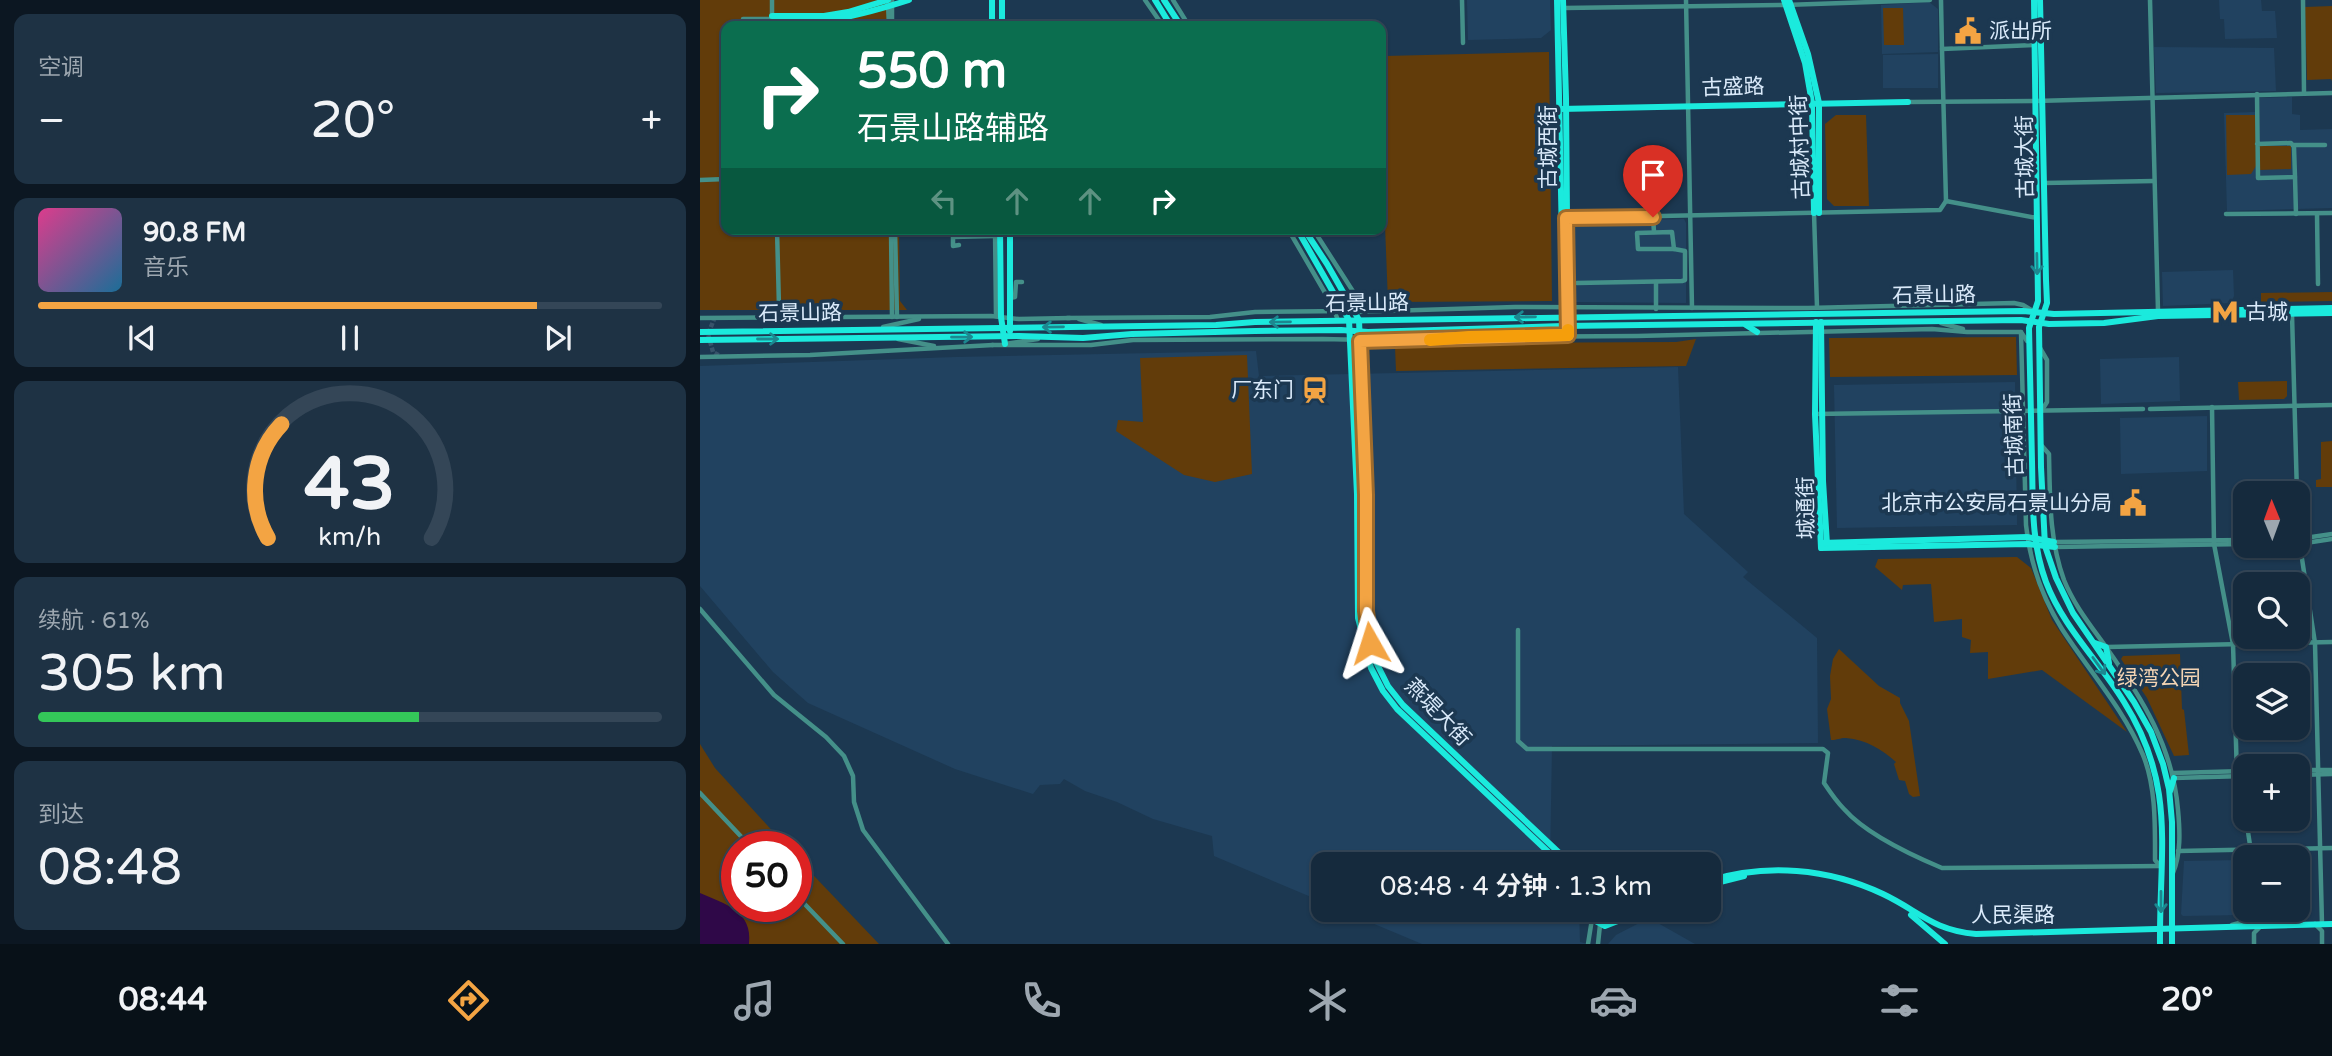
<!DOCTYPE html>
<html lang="zh">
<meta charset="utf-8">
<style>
:root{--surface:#152a3d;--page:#1e3244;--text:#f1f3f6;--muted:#9da7b0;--line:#344657;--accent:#f3a443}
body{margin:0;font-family:"Varela Round","Noto Sans SC",sans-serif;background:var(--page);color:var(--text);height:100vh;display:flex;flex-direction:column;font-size:26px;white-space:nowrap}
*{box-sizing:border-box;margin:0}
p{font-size:23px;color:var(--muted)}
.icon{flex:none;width:38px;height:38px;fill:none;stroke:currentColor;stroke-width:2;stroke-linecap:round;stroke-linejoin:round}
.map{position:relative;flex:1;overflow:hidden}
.details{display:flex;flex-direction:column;gap:14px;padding:14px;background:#0c1722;width:700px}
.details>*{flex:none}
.banner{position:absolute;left:21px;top:21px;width:665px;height:214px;border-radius:14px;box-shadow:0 2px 5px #0004,0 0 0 2px var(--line);background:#0b6e4f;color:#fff;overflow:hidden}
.needle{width:46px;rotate:359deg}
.tools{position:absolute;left:1533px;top:481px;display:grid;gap:14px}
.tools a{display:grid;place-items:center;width:77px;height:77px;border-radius:14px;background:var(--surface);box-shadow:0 2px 5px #0004,0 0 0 2px var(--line);font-size:35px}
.speed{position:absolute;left:21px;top:831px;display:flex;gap:14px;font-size:35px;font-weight:700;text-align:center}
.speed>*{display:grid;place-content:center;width:91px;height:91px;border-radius:50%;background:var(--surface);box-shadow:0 2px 5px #0004,0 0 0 2px var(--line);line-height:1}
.speed .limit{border:10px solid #d22;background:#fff;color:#111}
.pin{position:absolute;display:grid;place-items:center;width:60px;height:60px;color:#fff;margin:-72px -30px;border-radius:50% 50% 50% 0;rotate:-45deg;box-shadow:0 0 7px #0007}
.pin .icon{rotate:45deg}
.me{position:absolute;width:77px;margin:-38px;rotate:354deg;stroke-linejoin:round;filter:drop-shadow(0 0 5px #0008)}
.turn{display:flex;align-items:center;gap:24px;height:147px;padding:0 21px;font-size:32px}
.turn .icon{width:91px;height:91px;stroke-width:2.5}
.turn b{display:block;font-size:49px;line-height:60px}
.lanes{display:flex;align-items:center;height:66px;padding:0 21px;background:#0003;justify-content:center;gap:35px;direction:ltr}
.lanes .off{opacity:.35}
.big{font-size:52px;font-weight:600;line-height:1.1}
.details .card{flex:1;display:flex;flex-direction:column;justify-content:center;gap:10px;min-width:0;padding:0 24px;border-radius:14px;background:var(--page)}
.details .dial{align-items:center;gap:0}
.dial svg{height:182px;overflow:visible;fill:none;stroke:var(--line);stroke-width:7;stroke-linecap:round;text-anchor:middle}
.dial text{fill:var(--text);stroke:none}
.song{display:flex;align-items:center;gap:21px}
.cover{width:84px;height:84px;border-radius:10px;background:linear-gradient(135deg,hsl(330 70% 55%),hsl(200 70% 35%))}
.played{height:7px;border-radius:4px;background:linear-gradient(90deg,var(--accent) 80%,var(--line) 80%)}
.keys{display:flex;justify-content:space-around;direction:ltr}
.heat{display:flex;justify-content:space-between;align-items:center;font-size:38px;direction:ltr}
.charge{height:10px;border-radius:5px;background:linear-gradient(90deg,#34c759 61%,var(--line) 0)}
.trip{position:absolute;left:611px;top:852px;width:410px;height:70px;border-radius:14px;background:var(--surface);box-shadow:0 2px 5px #0004,0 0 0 2px var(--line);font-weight:600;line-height:70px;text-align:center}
.tabs{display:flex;height:112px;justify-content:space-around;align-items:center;background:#081118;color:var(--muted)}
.tabs .icon{width:49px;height:49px}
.tabs .selected{color:var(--accent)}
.tabs b{font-size:32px;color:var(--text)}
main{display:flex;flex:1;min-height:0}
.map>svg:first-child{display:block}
.built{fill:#214260}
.green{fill:#623c0a}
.water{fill:#2f0848}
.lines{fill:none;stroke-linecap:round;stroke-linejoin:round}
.minor-tunnel{stroke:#38536a;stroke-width:4.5;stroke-dasharray:4.5 2;stroke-linecap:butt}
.minor{stroke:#449089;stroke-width:4.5}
.major{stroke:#1beadd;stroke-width:6}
.oneway{stroke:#1c8890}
.route-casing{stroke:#9e6b2c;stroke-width:18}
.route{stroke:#f3a443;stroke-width:12}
.slow{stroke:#f59e0b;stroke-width:12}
.labels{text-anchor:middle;stroke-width:7;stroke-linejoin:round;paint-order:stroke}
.poi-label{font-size:21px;fill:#daeafa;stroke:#1c3851;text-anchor:start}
.street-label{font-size:21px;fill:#daeafa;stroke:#1c3851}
.park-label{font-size:21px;fill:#f4d4b3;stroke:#1c3851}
</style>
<main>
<section class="details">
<div class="card"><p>空调</p>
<div class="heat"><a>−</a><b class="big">20°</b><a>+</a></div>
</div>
<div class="card">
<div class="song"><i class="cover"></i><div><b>90.8 FM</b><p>音乐</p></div></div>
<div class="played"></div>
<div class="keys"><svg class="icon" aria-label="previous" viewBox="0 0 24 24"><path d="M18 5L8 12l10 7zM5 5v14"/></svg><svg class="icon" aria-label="pause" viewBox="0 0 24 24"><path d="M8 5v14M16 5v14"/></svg><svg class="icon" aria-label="next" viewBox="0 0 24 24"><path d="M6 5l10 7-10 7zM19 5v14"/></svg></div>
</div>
<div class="card dial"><svg viewBox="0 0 100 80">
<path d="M14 69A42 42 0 1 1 86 69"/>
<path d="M14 69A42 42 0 0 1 20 19" stroke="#f3a443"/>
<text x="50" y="56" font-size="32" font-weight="700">43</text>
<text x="50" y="72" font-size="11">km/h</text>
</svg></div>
<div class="card"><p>续航 · 61%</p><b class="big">305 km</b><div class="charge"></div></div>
<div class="card"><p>到达</p><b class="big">08:48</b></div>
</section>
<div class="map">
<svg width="1632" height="944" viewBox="0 0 1632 944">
<rect width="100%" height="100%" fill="#1c3851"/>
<g class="built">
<polygon points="767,0 850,0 851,30 841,38 768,40"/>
<polygon points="1519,0 1561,0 1562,11 1575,11 1577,38 1525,39 1524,19 1520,19"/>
<polygon points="1229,2 1238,9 1238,52 1182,54 1181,5"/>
<polygon points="1454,47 1574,48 1576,91 1456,93"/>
<polygon points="1238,54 1238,88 1183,88 1183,55"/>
<polygon points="1592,97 1592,114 1600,115 1600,130 1632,129 1632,208 1527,211 1524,113 1555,112 1555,98"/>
<polygon points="984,219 986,223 986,303 874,302 872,227 878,222"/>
<polygon points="1533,270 1534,296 1531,303 1463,306 1462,272"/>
<polygon points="556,351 559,376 978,367 984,514 1048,572 1043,577 1117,638 1118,743 852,746 850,864 623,864 623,902 514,856 512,836 453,819 417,802 385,791 364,779 360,784 340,785 333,794 255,769 108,703 73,672 0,586 0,366 256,357"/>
<polygon points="1479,357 1480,401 1401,404 1400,359"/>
<polygon points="1315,382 1317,525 1137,528 1134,385"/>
<polygon points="1507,416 1507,471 1421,474 1420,418"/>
<polygon points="1542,860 1543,915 1483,916 1481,914 1484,861"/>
<polygon points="641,910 879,910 880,942 888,944 722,944"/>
<polygon points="949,918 995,944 908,944 916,935"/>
</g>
<g class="green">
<polygon points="0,0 194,0 194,26 26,26 26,229 199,229 200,301 207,310 0,310"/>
<polygon points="1632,6 1632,81 1631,79 1607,80 1605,7"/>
<polygon points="1183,8 1203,8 1204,45 1184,45"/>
<polygon points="849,52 852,301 688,302 684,200 681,196 681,83 684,83 685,56"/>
<polygon points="1136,115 1166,115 1169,206 1134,206 1127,199 1125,124"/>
<polygon points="1526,115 1556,115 1556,166 1551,174 1527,175"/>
<polygon points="1558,146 1591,146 1591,169 1559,170"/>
<polygon points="1632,292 1632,301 1561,302 1561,293"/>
<polygon points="1316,337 1317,375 1130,377 1129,338"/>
<polygon points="996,339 986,366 696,371 695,347 768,343 976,342"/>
<polygon points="547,355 552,474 515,482 484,475 416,431 418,420 443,422 440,358"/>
<polygon points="1587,381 1587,396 1584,399 1539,400 1538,382"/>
<polygon points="1632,441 1632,487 1616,487 1616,480 1621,479 1621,442"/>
<polygon points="1317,557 1331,568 1352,620 1427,732 1342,670 1288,679 1288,652 1270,653 1271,640 1262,637 1262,619 1234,622 1231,584 1203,585 1202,590 1175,567 1178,559"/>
<path d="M1139,649L1179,686L1200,698V703L1209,721L1220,796L1213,797L1209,794L1205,781L1199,780L1194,764L1196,762C1181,749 1167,740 1146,738C1139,738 1138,740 1131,740L1127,709L1131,699L1130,676L1133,659Z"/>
<polygon points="1480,654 1482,709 1484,710 1489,755 1474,756 1447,698 1421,659 1423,656"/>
<polygon points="0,744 15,768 87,847 37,847 37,906 96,906 96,857 179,944 0,944"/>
</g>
<path class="water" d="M0,893C25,904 53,911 49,944H0Z"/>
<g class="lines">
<polyline class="minor-tunnel" points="15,317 8,334 13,352 20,356"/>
<g class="minor">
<polyline points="72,0 72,26"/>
<polyline points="192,0 192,26"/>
<polyline points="445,0 463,26"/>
<polyline points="473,0 489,26"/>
<polyline points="762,0 763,43"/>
<polyline points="986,0 992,308"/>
<polyline points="1241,0 1242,49 1334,45"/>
<polyline points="1450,0 1458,311"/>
<polyline points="1603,0 1604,93"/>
<polyline points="188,4 189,26"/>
<polyline points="864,8 1085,5 1230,0"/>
<polyline points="43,19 72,19"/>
<polyline points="1242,49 1246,201"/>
<polyline points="1557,94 1558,178 1595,177 1594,147 1591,143 1557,144"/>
<polyline points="1208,102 1335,101 1632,93"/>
<polyline points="1593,145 1625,145"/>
<polyline points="1595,177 1596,214"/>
<polyline points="0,180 26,179"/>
<polyline points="1344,183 1454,181"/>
<polyline points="1114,213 1117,307"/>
<polyline points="1526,214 1632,213"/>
<polyline points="1617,214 1618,284"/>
<polyline points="953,217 954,232"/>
<polyline points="866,218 1240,210 1246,201 1337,218"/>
<polyline points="77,229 79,307"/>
<polyline points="191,229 192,317"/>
<polyline points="195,229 197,317"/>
<polyline points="295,229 296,316"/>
<polyline points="588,229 631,303 638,320"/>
<polyline points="613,229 656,296 656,312"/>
<polygon points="972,232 974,249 938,249 937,233"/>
<polyline points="259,245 253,246 253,237 295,236"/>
<polyline points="956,282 956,309"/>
<polyline points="877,283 982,281 985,280 985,251 974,249"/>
<polyline points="310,298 315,297 316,282 322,282"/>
<polyline points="655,312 815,307 1108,308 1314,303 1323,305 1333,311"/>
<polyline points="1592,314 1597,494"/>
<polyline points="0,318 291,316 319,319 370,318"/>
<polyline points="367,318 510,317 555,312 646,311"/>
<polyline points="379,319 401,325"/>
<polyline points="1241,323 1263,329"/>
<polyline points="183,327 219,319"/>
<path d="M1321,332L1326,525C1330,562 1342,597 1362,629C1389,671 1423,708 1443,755C1456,787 1455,825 1455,860L1460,866"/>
<polyline points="198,339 234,346"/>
<polyline points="305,344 338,339"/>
<polyline points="292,345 391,345 433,340 623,339 713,341 769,337 937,336 1232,329 1267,332 1321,332 1327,341"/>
<polyline points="1340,348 1347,360 1347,402 1342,410"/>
<polyline points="0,357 110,355 293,345"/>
<polyline points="1512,407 1514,544 1533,644 1537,776 1545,815"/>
<polyline points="1450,409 1632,405"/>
<polyline points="1115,414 1443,409"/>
<path d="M1342,446L1349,454C1350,496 1349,539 1364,580C1374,605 1391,626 1406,647C1442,698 1473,747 1478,810C1480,831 1481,854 1473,873"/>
<polyline points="1598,533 1615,643 1622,924"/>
<polyline points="1598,539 1632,534"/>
<polyline points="1354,542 1545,540"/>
<polyline points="1599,544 1632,539"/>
<polyline points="1355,547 1545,544"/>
<polyline points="0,609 74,695 126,737 144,756 153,776 154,802 163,830 248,944"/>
<path d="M818,630V741L827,749H1123L1128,753L1124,783C1130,792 1136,801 1144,809C1166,834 1211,855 1242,868L1461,866"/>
<polyline points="1407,647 1632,642"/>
<polyline points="1598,770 1632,770"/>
<polyline points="1473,773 1545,771"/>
<polyline points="1598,775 1632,774"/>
<polyline points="1474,778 1545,776"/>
<polyline points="0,793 51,847"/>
<polyline points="1546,819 1552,858"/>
<polyline points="1478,851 1632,848"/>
<polyline points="96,895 143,944"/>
<polyline points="1554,910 1554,920"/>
<polyline points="1615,924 1622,931 1622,944"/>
<path d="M1532,925C1547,920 1560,919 1575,924"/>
<polyline points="888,944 892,919"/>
<polyline points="898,944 900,925"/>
<polyline points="1554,944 1554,933 1561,926"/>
</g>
<g class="major">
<polyline points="292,0 292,26"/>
<polyline points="302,0 302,26"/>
<polyline points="455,0 471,26"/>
<polyline points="464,0 481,26"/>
<polyline points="857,0 864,335"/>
<polyline points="863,0 866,98 868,335"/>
<polyline points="1084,0 1105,63 1112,103 1114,213"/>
<polyline points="1089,0 1108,54 1119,103 1119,213"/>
<path d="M1334,0L1338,301L1329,328C1330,372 1331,416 1332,461C1333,502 1331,542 1346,582C1363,627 1399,661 1424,702C1477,786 1459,851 1460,944"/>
<polyline points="1340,0 1346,280 1347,303 1339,327 1341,467 1345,546 1356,578 1373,613 1434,702 1451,732 1463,764 1469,789 1472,822 1472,944"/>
<polyline points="72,16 124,16 148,12 188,0"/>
<path d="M72,23C125,24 159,16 209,0"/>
<polyline points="860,109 1208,102"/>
<polyline points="300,229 301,317 305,344"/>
<polyline points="310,229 310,331"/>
<polyline points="597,229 649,320 657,494 658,618 671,668 683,691 697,709 861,864"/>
<polyline points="604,229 627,264 659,320 666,495 667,626 676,662 688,686 703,705 871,864"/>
<polyline points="1116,322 1115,414 1121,548 1328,544 1355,547"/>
<polyline points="1121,322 1123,481 1127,544"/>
<polyline points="1046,325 1057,332"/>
<path d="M0,332L516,325L555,322C811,318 1067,315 1323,311L1354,314L1632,308"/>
<polyline points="0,340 319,336 383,338 432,334 555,331 641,330 668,332 863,326 1321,320 1349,324 1404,323 1458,316 1632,313"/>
<polyline points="1121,543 1327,537 1354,542"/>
<polyline points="1395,643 1406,647 1409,663"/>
<polyline points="1470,791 1474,778"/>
<path d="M1008,881C1066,863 1128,868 1183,894C1219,911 1232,930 1276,934L1632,924"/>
<polyline points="1008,885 1044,876"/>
<polyline points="887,910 892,919 905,926 946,910"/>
<polyline points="898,910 907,918 914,918 936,910"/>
<polyline points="1211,915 1245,944"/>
</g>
</g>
<defs><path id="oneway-shaft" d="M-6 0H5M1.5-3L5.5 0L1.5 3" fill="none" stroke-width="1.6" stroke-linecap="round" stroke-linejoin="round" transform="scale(1.75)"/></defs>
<g class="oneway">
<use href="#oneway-shaft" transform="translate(1337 264) rotate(89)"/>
<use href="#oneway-shaft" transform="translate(825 317) rotate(179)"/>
<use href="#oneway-shaft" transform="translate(580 322) rotate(179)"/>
<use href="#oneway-shaft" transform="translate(353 327) rotate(179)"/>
<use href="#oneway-shaft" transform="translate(262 337) rotate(-1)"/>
<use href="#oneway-shaft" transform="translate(68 339)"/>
<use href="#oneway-shaft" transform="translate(1399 666) rotate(54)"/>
<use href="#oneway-shaft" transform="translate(1461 902) rotate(90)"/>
</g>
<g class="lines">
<defs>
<polyline id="route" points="670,643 666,611 666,495 660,341 868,335 866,218 953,217"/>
</defs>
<use href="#route" class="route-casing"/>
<use href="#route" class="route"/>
<polyline class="slow" points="730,340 769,337 868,335 868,330"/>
</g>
<defs>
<symbol id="civic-bare" viewBox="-9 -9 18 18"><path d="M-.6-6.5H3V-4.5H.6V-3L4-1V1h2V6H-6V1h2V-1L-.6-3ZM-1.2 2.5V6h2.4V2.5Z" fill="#f3a443" stroke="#1c3851" stroke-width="2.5" paint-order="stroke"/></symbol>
<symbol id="metro-bare" viewBox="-9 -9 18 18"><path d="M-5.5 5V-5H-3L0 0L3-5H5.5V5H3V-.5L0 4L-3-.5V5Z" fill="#f3a443" stroke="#1c3851" stroke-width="2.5" paint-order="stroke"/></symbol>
<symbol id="station-bare" viewBox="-9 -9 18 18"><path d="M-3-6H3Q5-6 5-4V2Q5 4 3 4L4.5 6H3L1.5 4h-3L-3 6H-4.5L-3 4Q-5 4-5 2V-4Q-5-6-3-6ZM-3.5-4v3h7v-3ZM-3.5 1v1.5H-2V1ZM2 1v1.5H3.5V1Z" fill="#f3a443" stroke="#1c3851" stroke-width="2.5" paint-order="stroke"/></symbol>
</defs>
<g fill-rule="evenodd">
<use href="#civic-bare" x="1249" y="12" width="38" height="38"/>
<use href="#metro-bare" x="1506" y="293" width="38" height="38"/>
<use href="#station-bare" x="596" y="371" width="38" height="38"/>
<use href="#civic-bare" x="1414" y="484" width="38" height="38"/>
</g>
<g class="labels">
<g class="poi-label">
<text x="1289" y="38">派出所</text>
<text x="1546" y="319">古城</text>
<text x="594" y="397" text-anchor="end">厂东门</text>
<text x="1412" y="510" text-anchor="end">北京市公安局石景山分局</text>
</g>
<g class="street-label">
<text transform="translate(1033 87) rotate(-2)" y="7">古盛路</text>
<text transform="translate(848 147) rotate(-90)" y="7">古城西街</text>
<text transform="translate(1100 147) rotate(-92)" y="7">古城村中街</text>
<text transform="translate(1325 157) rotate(-91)" y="7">古城大街</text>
<text transform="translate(1234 295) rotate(-1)" y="7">石景山路</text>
<text transform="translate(667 303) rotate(-1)" y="7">石景山路</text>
<text transform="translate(100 313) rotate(-1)" y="7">石景山路</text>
<text transform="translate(1314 435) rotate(-92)" y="7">古城南街</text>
<text transform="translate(1106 508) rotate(-91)" y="7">城通街</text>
<text transform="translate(738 712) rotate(46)" y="7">燕堤大街</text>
<text x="1313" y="922">人民渠路</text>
</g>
<g class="park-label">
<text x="1459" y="685">绿湾公园</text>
</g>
</g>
</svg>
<div class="tools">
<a><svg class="needle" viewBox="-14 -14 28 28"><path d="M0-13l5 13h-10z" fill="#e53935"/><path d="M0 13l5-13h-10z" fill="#9da7b0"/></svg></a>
<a><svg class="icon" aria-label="search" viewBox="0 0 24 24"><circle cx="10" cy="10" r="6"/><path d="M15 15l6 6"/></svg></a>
<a><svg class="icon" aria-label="layers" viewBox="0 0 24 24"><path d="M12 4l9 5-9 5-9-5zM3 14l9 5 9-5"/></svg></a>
<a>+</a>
<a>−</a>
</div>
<div class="speed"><div class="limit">50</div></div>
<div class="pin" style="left:953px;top:217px;background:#d93025"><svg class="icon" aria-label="arrive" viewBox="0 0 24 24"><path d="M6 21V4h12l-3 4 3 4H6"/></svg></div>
<svg class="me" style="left:670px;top:643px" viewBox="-20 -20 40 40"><path d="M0-17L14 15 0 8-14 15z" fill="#f3a443" stroke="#fff" stroke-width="4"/></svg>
<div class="trip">08:48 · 4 分钟 · 1.3 km</div>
<div class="banner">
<div class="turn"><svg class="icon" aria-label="right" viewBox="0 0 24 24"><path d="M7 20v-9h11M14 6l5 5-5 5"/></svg><div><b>550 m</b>石景山路辅路</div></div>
<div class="lanes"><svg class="icon off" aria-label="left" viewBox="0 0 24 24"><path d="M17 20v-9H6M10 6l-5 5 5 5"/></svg><svg class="icon off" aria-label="ahead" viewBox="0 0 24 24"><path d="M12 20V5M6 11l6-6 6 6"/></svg><svg class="icon off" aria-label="ahead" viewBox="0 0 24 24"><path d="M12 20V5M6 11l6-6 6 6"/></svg><svg class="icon" aria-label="right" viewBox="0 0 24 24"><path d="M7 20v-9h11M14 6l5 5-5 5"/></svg></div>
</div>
</div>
</main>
<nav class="tabs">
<b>08:44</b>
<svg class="icon selected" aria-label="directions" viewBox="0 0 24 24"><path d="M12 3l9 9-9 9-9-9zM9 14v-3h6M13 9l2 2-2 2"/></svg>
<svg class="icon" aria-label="music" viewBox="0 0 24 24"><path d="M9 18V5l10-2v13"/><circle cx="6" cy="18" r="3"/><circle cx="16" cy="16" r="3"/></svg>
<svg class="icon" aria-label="phone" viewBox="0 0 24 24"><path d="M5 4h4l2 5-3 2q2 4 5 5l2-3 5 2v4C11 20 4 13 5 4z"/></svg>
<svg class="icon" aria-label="climate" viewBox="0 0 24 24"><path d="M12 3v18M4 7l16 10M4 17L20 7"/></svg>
<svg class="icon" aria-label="car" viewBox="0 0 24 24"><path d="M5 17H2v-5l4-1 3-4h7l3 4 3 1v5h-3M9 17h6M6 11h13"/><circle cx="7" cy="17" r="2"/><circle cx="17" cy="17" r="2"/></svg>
<svg class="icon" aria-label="filters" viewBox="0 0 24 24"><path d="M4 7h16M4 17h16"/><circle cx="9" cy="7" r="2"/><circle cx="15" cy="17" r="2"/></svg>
<b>20°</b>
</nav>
